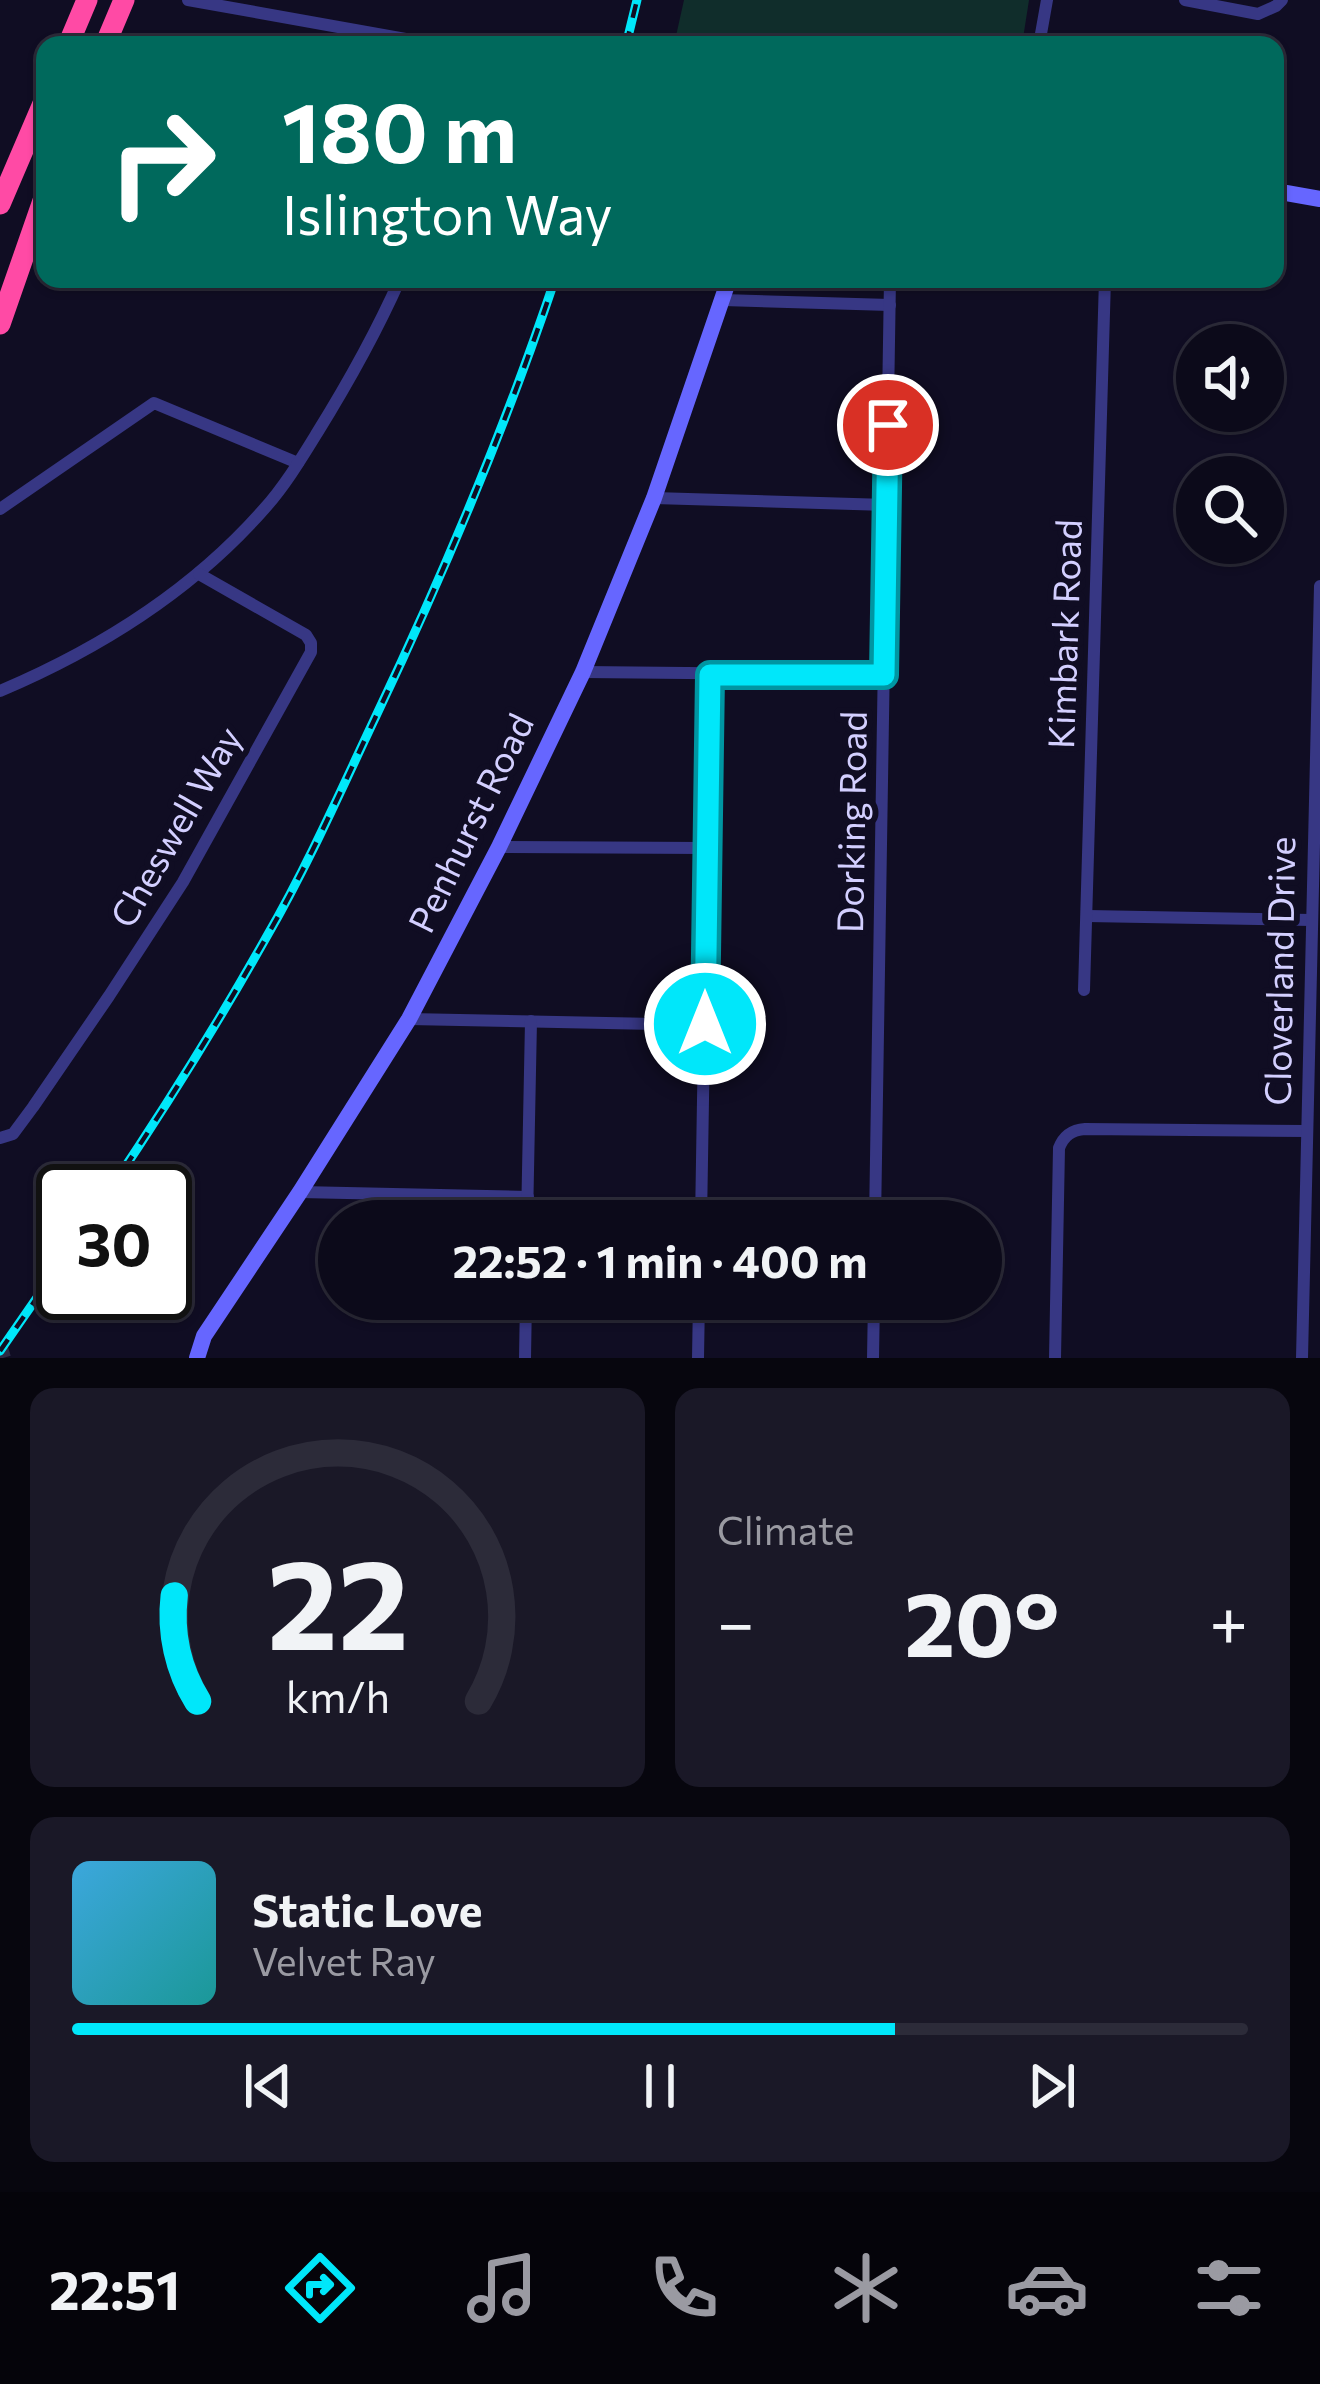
<!DOCTYPE html>
<meta charset="utf-8">
<style>
:root{--surface:#0c0a1a;--page:#1a1827;--text:#f1f3f6;--muted:#9a9aa2;--line:#2c2b39;--accent:#00e7fa}
body{margin:0;font-family:Commissioner,sans-serif;background:var(--page);color:var(--text);height:100vh;display:flex;flex-direction:column;font-size:45px;white-space:nowrap}
*{box-sizing:border-box;margin:0}
p{font-size:39px;color:var(--muted)}
.icon{flex:none;width:66px;height:66px;fill:none;stroke:currentColor;stroke-width:2;stroke-linecap:round;stroke-linejoin:round}
.map{position:relative;height:1358px;overflow:hidden}
.panel{display:flex;flex-direction:column;gap:30px;padding:30px;background:#07060e;flex:1}
.panel>*{flex:none}
.top-card{position:absolute;left:36px;top:36px;width:1248px;height:252px;border-radius:24px;box-shadow:0 3px 9px #0004,0 0 0 3px var(--line);background:#00695c;color:#fff;overflow:hidden}
.controls{position:absolute;left:1176px;top:324px;display:grid;gap:24px}
.controls a{display:grid;place-items:center;width:108px;height:108px;border-radius:50%;background:var(--surface);box-shadow:0 3px 9px #0004,0 0 0 3px var(--line);font-size:60px}
.speed{position:absolute;left:36px;top:1164px;display:flex;gap:24px;font-size:60px;font-weight:700;text-align:center}
.speed>*{display:grid;place-content:center;width:156px;height:156px;border-radius:50%;background:var(--surface);box-shadow:0 3px 9px #0004,0 0 0 3px var(--line);line-height:1}
.speed .limit{border:6px solid #111;border-radius:18px;background:#fff;color:#111}
.pin{position:absolute;display:grid;place-items:center;width:102px;height:102px;color:#fff;margin:-51px;border:6px solid #fff;border-radius:50%;box-shadow:0 3px 12px #0007}
.me{position:absolute;width:132px;margin:-66px;rotate:0deg;stroke-linejoin:round;filter:drop-shadow(0 0 9px #0008)}
.turn{display:flex;align-items:center;gap:42px;height:252px;padding:0 48px;font-size:54px}
.turn .icon{width:156px;height:156px;stroke-width:2.5}
.turn b{display:block;font-size:84px;line-height:102px}
.big{font-size:90px;font-weight:700;line-height:1.1}
.panel .card{flex:1;display:flex;flex-direction:column;justify-content:center;gap:18px;min-width:0;padding:0 42px;border-radius:24px;background:var(--page)}
.panel .dial{align-items:center;gap:0}
.dial svg{height:312px;overflow:visible;fill:none;stroke:var(--line);stroke-width:7;stroke-linecap:round;text-anchor:middle}
.dial text{fill:var(--text);stroke:none}
.song{display:flex;align-items:center;gap:36px}
.cover{width:144px;height:144px;border-radius:18px;background:linear-gradient(135deg,hsl(200 70% 55%),hsl(180 70% 35%))}
.played{height:12px;border-radius:6px;background:linear-gradient(90deg,var(--accent) 70%,var(--line) 70%)}
.keys{display:flex;justify-content:space-around;direction:ltr}
.heat{display:flex;justify-content:space-between;align-items:center;font-size:66px;direction:ltr}
.panel .tiles{flex:1;display:grid;gap:30px;grid-template-columns:1fr 1fr}
.card:last-child{grid-column:span 2}
.trip{position:absolute;left:318px;top:1200px;width:684px;height:120px;border-radius:60px;background:var(--surface);box-shadow:0 3px 9px #0004,0 0 0 3px var(--line);font-weight:700;line-height:120px;text-align:center}
.menu{display:flex;height:192px;justify-content:space-around;align-items:center;background:#05040a;color:var(--muted)}
.menu .icon{width:84px;height:84px}
.menu .current{color:var(--accent)}
.menu b{font-size:54px;color:var(--text)}
.map>svg:first-child{display:block}
.green{fill:#102d2b}
.lines{fill:none;stroke-linecap:round;stroke-linejoin:round}
.secondary-tunnel{stroke:#2d2a44;stroke-width:16;stroke-dasharray:16 8;stroke-linecap:butt}
.street{stroke:#373784;stroke-width:12}
.secondary{stroke:#66f;stroke-width:16}
.highway{stroke:#ff4aa5;stroke-width:21}
.rail-casing{stroke:#00e7fa;stroke-width:9}
.rail{stroke:#100d23;stroke-width:4.5;stroke-dasharray:14;stroke-linecap:butt}
.route-casing{stroke:#0096a2;stroke-width:30}
.route{stroke:#00e7fa;stroke-width:21}
.labels{text-anchor:middle;stroke-width:12;stroke-linejoin:round;paint-order:stroke}
.street-label{font-size:36px;fill:#d3cfff;stroke:#100d23}
</style>
<div class="map">
<svg width="1320" height="1358" viewBox="0 0 1320 1358">
<rect width="100%" height="100%" fill="#100d23"/>
<polygon class="green" points="684,0 1029,0 1022,45 674,45"/>
<g class="lines">
<polyline class="secondary-tunnel" points="0,1348 3,1358"/>
<g class="street">
<polyline points="188,0 439,45"/>
<polyline points="1185,0 1258,14 1276,6 1282,0"/>
<polyline points="1039,45 1047,0"/>
<polyline points="723,300 890,305"/>
<polyline points="654,498 887,505"/>
<polyline points="0,509 154,403 298,463"/>
<polyline points="583,672 884,675"/>
<path d="M0,691C99,649 192,591 264,509C284,487 301,459 317,433C348,383 376,333 400,279"/>
<polyline points="499,847 705,848"/>
<polyline points="1087,916 1311,920"/>
<polyline points="1084,990 1105,279"/>
<polyline points="409,1019 705,1025"/>
<polyline points="0,1138 13,1134 33,1107 109,996 183,882 311,652 311,643 306,635 199,574"/>
<polyline points="300,1192 528,1197"/>
<polyline points="527,1221 531,1021"/>
<polyline points="701,1221 710,675"/>
<polyline points="875,1221 890,279"/>
<polyline points="525,1358 526,1299"/>
<polyline points="698,1358 699,1299"/>
<polyline points="873,1358 874,1299"/>
<path d="M1055,1358L1059,1148C1064,1135 1072,1130 1085,1129L1306,1131"/>
<polyline points="1302,1358 1320,586"/>
</g>
<g class="secondary">
<polyline points="1275,191 1320,199"/>
<polyline points="197,1358 204,1336 300,1192 409,1019 499,847 583,672 654,498 729,279"/>
</g>
<g class="highway">
<polyline points="68,45 87,0"/>
<polyline points="105,45 124,0"/>
<polyline points="0,204 45,99"/>
<polyline points="0,324 45,195"/>
</g>
<defs>
<g id="rail">
<polyline points="626,45 637,0"/>
<path d="M109,1191C165,1108 218,1023 267,936C308,865 341,790 376,716C444,573 505,429 555,279"/>
<polyline points="0,1351 63,1260"/>
</g>
</defs>
<use href="#rail" class="rail-casing"/>
<use href="#rail" class="rail"/>
</g>
<g class="lines">
<defs>
<polyline id="route" points="705,1024 710,675 884,675 888,425"/>
</defs>
<use href="#route" class="route-casing"/>
<use href="#route" class="route"/>
</g>
<g class="labels">
<g class="street-label">
<text transform="translate(1065 634) rotate(-88)" y="13">Kimbark Road</text>
<text transform="translate(852 822) rotate(-89)" y="13">Dorking Road</text>
<text transform="translate(471 823) rotate(-64)" y="13">Penhurst Road</text>
<text transform="translate(176 827) rotate(-60)" y="13">Cheswell Way</text>
<text transform="translate(1280 971) rotate(-89)" y="13">Cloverland Drive</text>
</g>
</g>
</svg>
<div class="controls">
<a><svg class="icon" aria-label="sound" viewBox="0 0 24 24"><path d="M4 9h4l5-4v14l-5-4H4zM17 9q2 3 0 6"/></svg></a>
<a><svg class="icon" aria-label="search" viewBox="0 0 24 24"><circle cx="10" cy="10" r="6"/><path d="M15 15l6 6"/></svg></a>
</div>
<div class="speed"><div class="limit">30</div></div>
<div class="pin" style="left:888px;top:425px;background:#d93025"><svg class="icon" aria-label="arrive" viewBox="0 0 24 24"><path d="M6 21V4h12l-3 4 3 4H6"/></svg></div>
<svg class="me" style="left:705px;top:1024px" viewBox="-20 -20 40 40"><circle r="17" fill="#00e7fa" stroke="#fff" stroke-width="3"/><path d="M0-11L8 9 0 5-8 9z" fill="#fff"/></svg>
<div class="trip">22:52 · 1 min · 400 m</div>
<div class="top-card">
<div class="turn"><svg class="icon" aria-label="right" viewBox="0 0 24 24"><path d="M7 20v-9h11M14 6l5 5-5 5"/></svg><div><b>180 m</b>Islington Way</div></div>
</div>
</div>
<section class="panel">
<div class="tiles">
<div class="card dial"><svg viewBox="0 0 100 80">
<path d="M14 69A42 42 0 1 1 86 69"/>
<path d="M14 69A42 42 0 0 1 8 42" stroke="#00e7fa"/>
<text x="50" y="56" font-size="32" font-weight="700">22</text>
<text x="50" y="72" font-size="11">km/h</text>
</svg></div>
<div class="card"><p>Climate</p>
<div class="heat"><a>−</a><b class="big">20°</b><a>+</a></div>
</div>
<div class="card">
<div class="song"><i class="cover"></i><div><b>Static Love</b><p>Velvet Ray</p></div></div>
<div class="played"></div>
<div class="keys"><svg class="icon" aria-label="previous" viewBox="0 0 24 24"><path d="M18 5L8 12l10 7zM5 5v14"/></svg><svg class="icon" aria-label="pause" viewBox="0 0 24 24"><path d="M8 5v14M16 5v14"/></svg><svg class="icon" aria-label="next" viewBox="0 0 24 24"><path d="M6 5l10 7-10 7zM19 5v14"/></svg></div>
</div>
</div>
</section>
<nav class="menu">
<b>22:51</b>
<svg class="icon current" aria-label="directions" viewBox="0 0 24 24"><path d="M12 3l9 9-9 9-9-9zM9 14v-3h6M13 9l2 2-2 2"/></svg>
<svg class="icon" aria-label="music" viewBox="0 0 24 24"><path d="M9 18V5l10-2v13"/><circle cx="6" cy="18" r="3"/><circle cx="16" cy="16" r="3"/></svg>
<svg class="icon" aria-label="phone" viewBox="0 0 24 24"><path d="M5 4h4l2 5-3 2q2 4 5 5l2-3 5 2v4C11 20 4 13 5 4z"/></svg>
<svg class="icon" aria-label="climate" viewBox="0 0 24 24"><path d="M12 3v18M4 7l16 10M4 17L20 7"/></svg>
<svg class="icon" aria-label="car" viewBox="0 0 24 24"><path d="M5 17H2v-5l4-1 3-4h7l3 4 3 1v5h-3M9 17h6M6 11h13"/><circle cx="7" cy="17" r="2"/><circle cx="17" cy="17" r="2"/></svg>
<svg class="icon" aria-label="filters" viewBox="0 0 24 24"><path d="M4 7h16M4 17h16"/><circle cx="9" cy="7" r="2"/><circle cx="15" cy="17" r="2"/></svg>
</nav>
